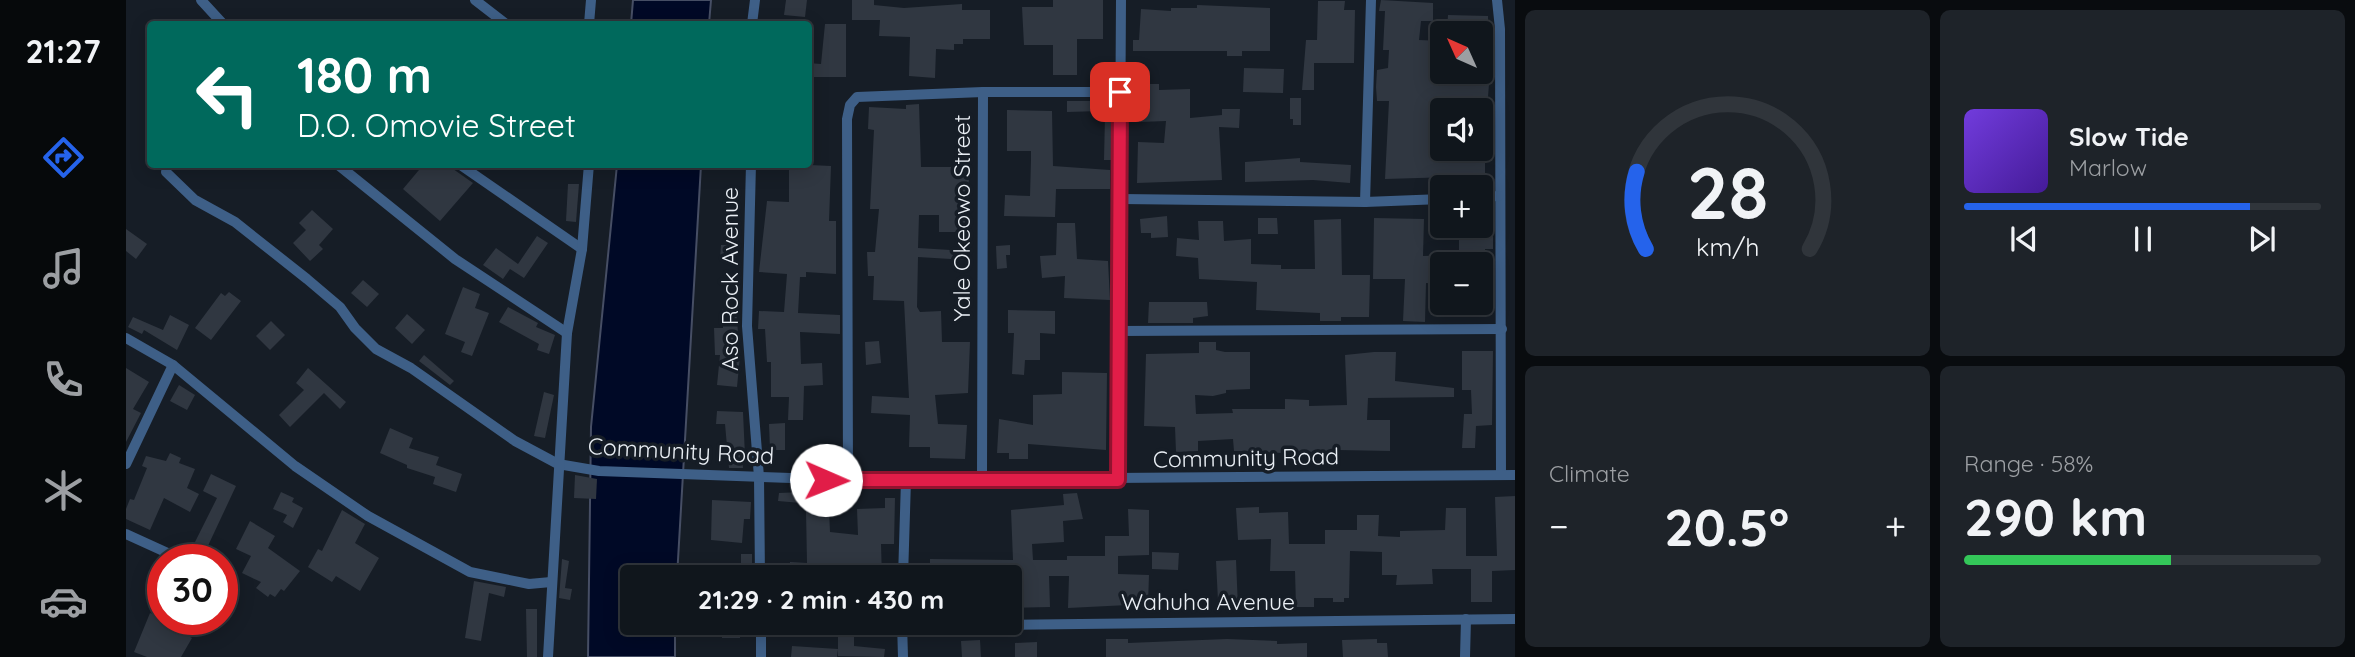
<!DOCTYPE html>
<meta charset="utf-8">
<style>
:root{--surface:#10161c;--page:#1e2329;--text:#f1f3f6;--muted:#9c9fa3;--line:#30353b;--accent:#2563eb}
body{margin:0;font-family:Quicksand,sans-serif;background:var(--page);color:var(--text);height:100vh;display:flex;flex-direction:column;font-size:26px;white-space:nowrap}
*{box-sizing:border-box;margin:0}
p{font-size:23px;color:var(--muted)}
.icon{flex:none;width:38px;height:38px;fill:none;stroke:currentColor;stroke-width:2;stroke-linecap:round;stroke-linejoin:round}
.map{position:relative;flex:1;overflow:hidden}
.sheet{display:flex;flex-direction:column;gap:10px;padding:10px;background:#090c0f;width:840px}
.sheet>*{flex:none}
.hud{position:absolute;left:21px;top:21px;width:665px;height:147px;border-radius:7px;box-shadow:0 4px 18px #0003,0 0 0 2px var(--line);background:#00695c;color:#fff;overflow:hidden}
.needle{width:46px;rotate:315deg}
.controls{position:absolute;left:1304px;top:21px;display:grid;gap:14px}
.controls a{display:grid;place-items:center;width:63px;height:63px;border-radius:7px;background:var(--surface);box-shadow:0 4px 18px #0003,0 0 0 2px var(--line);font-size:35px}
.speed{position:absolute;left:21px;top:544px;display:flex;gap:14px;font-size:35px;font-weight:700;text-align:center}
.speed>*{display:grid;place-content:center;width:91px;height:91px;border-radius:50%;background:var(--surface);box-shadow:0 4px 18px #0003,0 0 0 2px var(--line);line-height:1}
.speed .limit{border:10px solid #d22;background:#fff;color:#111}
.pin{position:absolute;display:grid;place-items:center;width:60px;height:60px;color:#fff;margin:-30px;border-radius:14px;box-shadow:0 4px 10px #0006}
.me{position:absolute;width:77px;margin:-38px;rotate:91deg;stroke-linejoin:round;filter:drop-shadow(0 0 5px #0008)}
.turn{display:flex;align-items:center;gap:24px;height:147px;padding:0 35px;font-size:32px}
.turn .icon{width:91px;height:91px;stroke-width:2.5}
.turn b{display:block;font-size:49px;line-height:60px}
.big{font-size:52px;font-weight:700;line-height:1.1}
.sheet .widget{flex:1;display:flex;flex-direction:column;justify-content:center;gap:10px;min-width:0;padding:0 24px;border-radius:10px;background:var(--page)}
.sheet .dial{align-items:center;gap:0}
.dial svg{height:182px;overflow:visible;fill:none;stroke:var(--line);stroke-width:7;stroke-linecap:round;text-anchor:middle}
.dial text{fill:var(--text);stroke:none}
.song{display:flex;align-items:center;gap:21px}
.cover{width:84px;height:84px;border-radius:10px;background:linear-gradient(135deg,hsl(260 70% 55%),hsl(260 70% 35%))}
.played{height:7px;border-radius:4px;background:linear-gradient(90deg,var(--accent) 80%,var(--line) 80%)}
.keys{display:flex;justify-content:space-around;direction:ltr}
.heat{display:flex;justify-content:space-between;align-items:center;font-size:38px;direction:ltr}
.charge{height:10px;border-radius:5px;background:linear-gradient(90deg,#34c759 58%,var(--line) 0)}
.sheet .tiles{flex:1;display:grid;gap:10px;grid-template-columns:repeat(2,1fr)}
.trip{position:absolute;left:494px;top:565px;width:402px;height:70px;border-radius:7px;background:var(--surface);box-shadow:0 4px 18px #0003,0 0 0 2px var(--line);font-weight:700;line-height:70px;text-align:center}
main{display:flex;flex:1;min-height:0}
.menu{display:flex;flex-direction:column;width:126px;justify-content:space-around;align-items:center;background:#06090b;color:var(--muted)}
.menu .icon{width:49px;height:49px}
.menu .active{color:var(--accent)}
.menu b{font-size:32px;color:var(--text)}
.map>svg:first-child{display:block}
.water{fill:#000926;stroke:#464e64;stroke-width:2}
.building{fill:#303741}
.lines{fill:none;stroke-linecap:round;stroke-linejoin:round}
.street{stroke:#3e5f87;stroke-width:10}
.route-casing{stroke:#92132f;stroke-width:18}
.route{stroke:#e11d48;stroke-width:12}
.labels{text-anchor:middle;stroke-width:7;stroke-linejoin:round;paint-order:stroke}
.street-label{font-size:23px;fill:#e9eef4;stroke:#161d26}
</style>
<main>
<nav class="menu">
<b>21:27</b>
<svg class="icon active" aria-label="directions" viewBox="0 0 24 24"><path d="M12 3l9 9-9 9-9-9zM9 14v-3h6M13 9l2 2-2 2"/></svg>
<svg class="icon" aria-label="music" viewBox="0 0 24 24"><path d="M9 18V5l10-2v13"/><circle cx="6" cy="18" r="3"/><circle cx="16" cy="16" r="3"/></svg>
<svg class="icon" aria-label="phone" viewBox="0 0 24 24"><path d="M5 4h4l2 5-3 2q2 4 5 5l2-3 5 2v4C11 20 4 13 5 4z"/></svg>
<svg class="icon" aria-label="climate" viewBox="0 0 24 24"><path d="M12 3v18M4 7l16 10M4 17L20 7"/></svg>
<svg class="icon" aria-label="car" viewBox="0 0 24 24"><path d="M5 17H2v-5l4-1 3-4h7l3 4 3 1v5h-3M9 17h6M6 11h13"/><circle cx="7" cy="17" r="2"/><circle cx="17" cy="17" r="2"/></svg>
</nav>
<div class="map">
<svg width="1389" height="657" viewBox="0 0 1389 657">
<rect width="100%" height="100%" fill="#161d26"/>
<g class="water">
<polygon points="507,0 585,0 583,24 505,24"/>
<polygon points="491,165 575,165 551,577 506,578 506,623 549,623 549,657 462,657 465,427"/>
</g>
<g class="building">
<polygon points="660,0 681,0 679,17 658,15"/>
<polygon points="726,0 748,0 748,5 778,8 836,4 836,10 864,10 864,39 837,39 837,44 828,44 828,50 810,49 809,78 783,76 784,37 753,36 754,20 726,20"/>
<polygon points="927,0 977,0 977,39 951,39 951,75 927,75 927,45 898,45 896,7 927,7"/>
<polygon points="1255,0 1307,3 1307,21 1295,21 1293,40 1316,41 1316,51 1310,51 1309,71 1364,71 1361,110 1316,110 1316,123 1309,123 1309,149 1359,149 1359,176 1259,179 1263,101 1251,101 1250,87 1251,70 1262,68 1263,50 1257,50 1259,11 1253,11"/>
<polygon points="1192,1 1219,1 1218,10 1229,10 1228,63 1188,63 1188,90 1176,90 1180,40 1191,40"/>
<polygon points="1071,5 1144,8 1144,51 1116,51 1116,56 1101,56 1101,51 1007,51 1007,40 1013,40 1015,9 1045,11 1045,8 1071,8"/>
<polygon points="1322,15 1362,16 1362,33 1321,33"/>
<polygon points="699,24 720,24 720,77 682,77 682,63 695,64"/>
<polygon points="1118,68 1158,69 1157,93 1117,92"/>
<polygon points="1013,84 1033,84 1033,90 1064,89 1064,118 1096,115 1096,109 1114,109 1113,128 1093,127 1096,180 1011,183 1012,142 1038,143 1040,121 1014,122"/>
<polygon points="1164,98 1175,98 1175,125 1167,125 1167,119 1164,119"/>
<polygon points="941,101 975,101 975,111 941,112"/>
<polygon points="793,104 795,167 843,167 842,232 813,232 813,215 793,215 792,248 841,251 841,260 792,257 791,307 794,312 815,311 816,342 844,342 842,393 809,395 812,424 841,425 839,459 804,458 804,447 783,447 784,415 745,413 746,396 783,398 778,301 747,300 748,276 742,276 741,252 749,252 753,209 744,209 748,130 742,129 743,107 780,109 780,105"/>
<polygon points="881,110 926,111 927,166 984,170 984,189 930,189 929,217 878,216 879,195 904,196 905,160 905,151 881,151"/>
<polygon points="979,116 986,116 986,160 978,160"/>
<polygon points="1174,158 1174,162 1225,165 1224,183 1187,180 1119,182 1119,162"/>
<polygon points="298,164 320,164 347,183 314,221 277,189"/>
<polygon points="663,164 705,166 703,221 710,221 710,274 680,272 680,277 674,277 672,313 714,315 714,334 674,332 675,364 696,363 697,385 678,386 677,420 662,420 663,397 645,397 645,362 641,362 639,329 632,329 633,311 658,312 661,274 633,272 641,201 663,202"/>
<polygon points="442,184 453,184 450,222 440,221"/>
<polygon points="186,210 207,229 193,245 197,249 184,261 167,243 180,230 173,223"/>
<polygon points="1041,216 1042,237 1025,238 1025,233 1015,233 1014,219"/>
<polygon points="1354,217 1367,217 1367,249 1359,249 1359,264 1316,264 1316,284 1300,283 1299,322 1277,321 1279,279 1247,279 1248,218 1298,219 1297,256 1333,255 1333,226 1354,226"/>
<polygon points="1132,218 1151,218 1152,234 1132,234"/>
<polygon points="1215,219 1216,275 1244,275 1243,317 1215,317 1215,321 1194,321 1194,313 1130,310 1131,282 1073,279 1072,258 1050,256 1051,238 1073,240 1072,221 1097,221 1098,241 1125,239 1125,264 1155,265 1155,269 1189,269 1188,220"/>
<polygon points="601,222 614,222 609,260 594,259 595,245 600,245"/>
<polygon points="931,223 949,223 951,259 982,261 984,300 938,298 939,276 916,278 914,256 930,255"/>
<polygon points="0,229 21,244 10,259 0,251"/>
<polygon points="411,236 422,243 398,278 384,269 377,279 357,265 370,248 392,264"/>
<polygon points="884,245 884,255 880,255 881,268 871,269 870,246"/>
<rect x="1359" y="273" width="8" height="37"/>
<polygon points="831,279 844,279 843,300 831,299"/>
<polygon points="237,280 253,294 241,307 225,293"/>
<polygon points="337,287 354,294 349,308 363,313 346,356 335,352 339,342 319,334"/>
<polygon points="103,292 115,301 85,340 69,328 95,293 99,296"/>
<polygon points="1023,302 1081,302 1082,316 1067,318 1067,323 1022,323"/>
<polygon points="382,307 412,323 410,327 429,335 423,354 411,350 413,344 373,322"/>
<polygon points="610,308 614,356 611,387 591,385 594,355 589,355 588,328 597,328 596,309"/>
<polygon points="882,310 929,311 929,334 914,333 914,360 899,360 898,375 886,374 888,333 882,333"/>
<polygon points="281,314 299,330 286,344 269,328"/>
<polygon points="44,315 63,325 51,350 18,330 16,334 2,327 7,317 37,330"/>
<polygon points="145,321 159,335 144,350 130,336"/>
<polygon points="753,341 755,363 740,365 739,342"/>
<polygon points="1073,342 1090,342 1090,350 1099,352 1124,352 1124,389 1100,390 1100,393 1087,396 1069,395 1070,414 1107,413 1106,409 1159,409 1159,399 1183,400 1183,406 1221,405 1219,355 1248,352 1270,352 1269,381 1328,388 1328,397 1242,398 1241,420 1264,420 1264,451 1212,450 1184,454 1108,451 1107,439 1072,441 1072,451 1050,452 1049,427 1018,426 1020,354 1073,353"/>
<polygon points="1336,351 1367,351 1366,425 1350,426 1349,448 1336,448 1338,414 1346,414 1345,390 1336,390"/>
<polygon points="298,355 328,381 324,385 293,361"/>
<polygon points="0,368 23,382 7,409 15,413 0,442"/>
<polygon points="182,368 220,402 214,409 198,393 164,427 153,415 178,390 170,383"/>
<polygon points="936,372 981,373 980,450 902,444 902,459 883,459 883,453 871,453 873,419 907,425 907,395 936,394"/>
<polygon points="53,385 69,395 61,410 44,401"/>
<polygon points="418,392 428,395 419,438 408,436"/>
<polygon points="591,411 617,412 619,456 616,457 617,468 603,468 599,424 590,424"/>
<polygon points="659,423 659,450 644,450 643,424"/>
<polygon points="264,428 287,438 283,448 313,457 310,465 336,474 330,492 307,484 309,477 281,468 281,465 254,453"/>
<polygon points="44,453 55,458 53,463 69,469 61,488 73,494 64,512 38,498 24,530 0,519 0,509 4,499 8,500 21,468 16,466 20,456 40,461"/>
<polygon points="85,474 110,486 80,550 68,544 91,498 77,491"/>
<polygon points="449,475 471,479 470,499 448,498"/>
<polygon points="155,492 168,498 166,502 177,508 167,528 157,522 161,515 147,509"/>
<polygon points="676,492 687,492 686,504 652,501 653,493"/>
<polygon points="951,493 957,519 937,521 938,542 906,544 907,560 941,560 941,556 979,556 979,536 1003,536 1002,509 1023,510 1023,555 992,556 992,574 1023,575 1022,604 942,608 943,576 923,576 924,607 884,608 884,578 804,578 804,559 887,560 885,510 938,505 937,494"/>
<polygon points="1389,496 1389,570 1366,571 1366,602 1345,602 1345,569 1306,569 1307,584 1270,585 1271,575 1256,575 1256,552 1224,551 1223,598 1218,598 1218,602 1207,602 1207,598 1188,598 1188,607 1170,607 1169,571 1144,571 1145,539 1112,540 1110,508 1133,507 1133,513 1162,512 1163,544 1199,544 1199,530 1231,530 1231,515 1253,515 1252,536 1274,537 1274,531 1319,530 1320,508 1340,508 1340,556 1371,556 1369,497"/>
<polygon points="759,498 769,498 768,544 755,544 756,578 663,578 664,562 681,563 680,510 703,510 704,532 732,535 731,509 759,508"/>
<polygon points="586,500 625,502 624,519 618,519 616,543 585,540"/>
<polygon points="216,510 239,524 229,543 253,558 234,591 210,576 206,582 182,567 192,549 196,551"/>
<polygon points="124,521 149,536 142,548 174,571 158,591 155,589 149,597 144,594 142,597 130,588 135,582 116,573 125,556 110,549"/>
<polygon points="1026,552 1053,553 1052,570 1026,569"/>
<rect x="615" y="554" width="11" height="24"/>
<polygon points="436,559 443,561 439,588 446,589 444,600 433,598"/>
<polygon points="1110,560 1112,608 1098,609 1098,601 1092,601 1090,561"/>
<polygon points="348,581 380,587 378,597 363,593 355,641 339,638"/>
<polygon points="400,609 411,609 411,657 401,657"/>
<polygon points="24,613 55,626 60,631 58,634 66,638 55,657 21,657 8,652"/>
<rect x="596" y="623" width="18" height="15"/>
<polygon points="712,623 728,623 728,646 759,649 758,657 712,656"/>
<polygon points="980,639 1002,639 1002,643 1101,639 1151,641 1151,644 1181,643 1181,657 980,657"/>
<polygon points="1251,639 1251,643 1261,643 1262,657 1217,657 1216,640"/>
<polygon points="854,640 855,657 836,657 835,641"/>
<polygon points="911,642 911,657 889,657 889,643"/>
<polygon points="666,646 712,649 711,657 665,657"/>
</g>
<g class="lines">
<g class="street">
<polyline points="75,0 97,24"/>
<polyline points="349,0 380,24"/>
<polyline points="1371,0 1374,29 1375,475"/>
<polyline points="463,24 465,0"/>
<polyline points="626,24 629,0"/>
<polyline points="211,164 329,259 441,333"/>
<polyline points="333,164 456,249"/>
<polyline points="625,164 621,326 633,477 634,578"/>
<polyline points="40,172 69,200 109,222 181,279 214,307 229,328 250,349 285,368 389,441 432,464 473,471 722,480 1389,475"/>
<polyline points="1354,197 1373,196"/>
<polyline points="995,199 1239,202 1316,199"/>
<polyline points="1239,202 1245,0"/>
<polyline points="992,331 1376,329"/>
<polyline points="0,338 47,365 169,466 242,516 344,572 403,584 425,582"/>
<polyline points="0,464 47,365"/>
<polyline points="722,480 721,119 724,105 731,97 857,92"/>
<polyline points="856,480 857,92 994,92"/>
<polyline points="992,480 995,0"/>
<polyline points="0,534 57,560"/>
<polyline points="777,578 780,480"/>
<polyline points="635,623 635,657"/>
<polyline points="776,623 777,657"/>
<polyline points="776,626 1389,619"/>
<polyline points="422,657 441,333 456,249 463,164"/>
<polyline points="1339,657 1340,619"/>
</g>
</g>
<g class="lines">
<defs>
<polyline id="route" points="700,480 992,480 994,92"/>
</defs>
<use href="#route" class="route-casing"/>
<use href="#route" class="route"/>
</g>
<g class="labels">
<g class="street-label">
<text transform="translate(836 218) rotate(-90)" y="8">Yale Okeowo Street</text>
<text transform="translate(604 279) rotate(-90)" y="8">Aso Rock Avenue</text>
<text transform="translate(555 451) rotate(3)" y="8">Community Road</text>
<text transform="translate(1120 458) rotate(-1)" y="8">Community Road</text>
<text x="1082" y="610">Wahuha Avenue</text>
</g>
</g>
</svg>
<div class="controls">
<a><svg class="needle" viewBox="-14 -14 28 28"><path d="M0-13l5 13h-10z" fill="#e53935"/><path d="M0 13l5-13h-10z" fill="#9c9fa3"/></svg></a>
<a><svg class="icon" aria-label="sound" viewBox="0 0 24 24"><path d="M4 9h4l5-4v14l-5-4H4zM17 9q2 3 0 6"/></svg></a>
<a>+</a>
<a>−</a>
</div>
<div class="speed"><div class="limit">30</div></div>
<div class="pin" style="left:994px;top:92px;background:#d93025"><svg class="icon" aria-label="arrive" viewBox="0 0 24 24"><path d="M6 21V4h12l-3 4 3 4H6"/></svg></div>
<svg class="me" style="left:700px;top:480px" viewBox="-20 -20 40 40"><circle r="19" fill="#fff"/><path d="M0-13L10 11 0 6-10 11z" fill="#e11d48"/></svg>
<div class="trip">21:29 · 2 min · 430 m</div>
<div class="hud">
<div class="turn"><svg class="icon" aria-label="left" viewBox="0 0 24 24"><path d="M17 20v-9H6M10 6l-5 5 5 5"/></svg><div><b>180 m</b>D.O. Omovie Street</div></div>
</div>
</div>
<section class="sheet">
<div class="tiles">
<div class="widget dial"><svg viewBox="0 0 100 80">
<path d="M14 69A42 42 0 1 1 86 69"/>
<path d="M14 69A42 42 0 0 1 10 35" stroke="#2563eb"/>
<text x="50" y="56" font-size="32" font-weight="700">28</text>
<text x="50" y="72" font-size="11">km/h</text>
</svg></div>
<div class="widget">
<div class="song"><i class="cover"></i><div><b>Slow Tide</b><p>Marlow</p></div></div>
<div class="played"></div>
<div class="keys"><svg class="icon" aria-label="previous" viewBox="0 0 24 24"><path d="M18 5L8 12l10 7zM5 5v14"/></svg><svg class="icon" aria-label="pause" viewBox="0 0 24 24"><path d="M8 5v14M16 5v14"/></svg><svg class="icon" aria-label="next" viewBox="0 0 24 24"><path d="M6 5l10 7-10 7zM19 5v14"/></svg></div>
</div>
<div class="widget"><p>Climate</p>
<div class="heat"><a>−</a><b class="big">20.5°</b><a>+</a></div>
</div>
<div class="widget"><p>Range · 58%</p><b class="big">290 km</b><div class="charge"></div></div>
</div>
</section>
</main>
